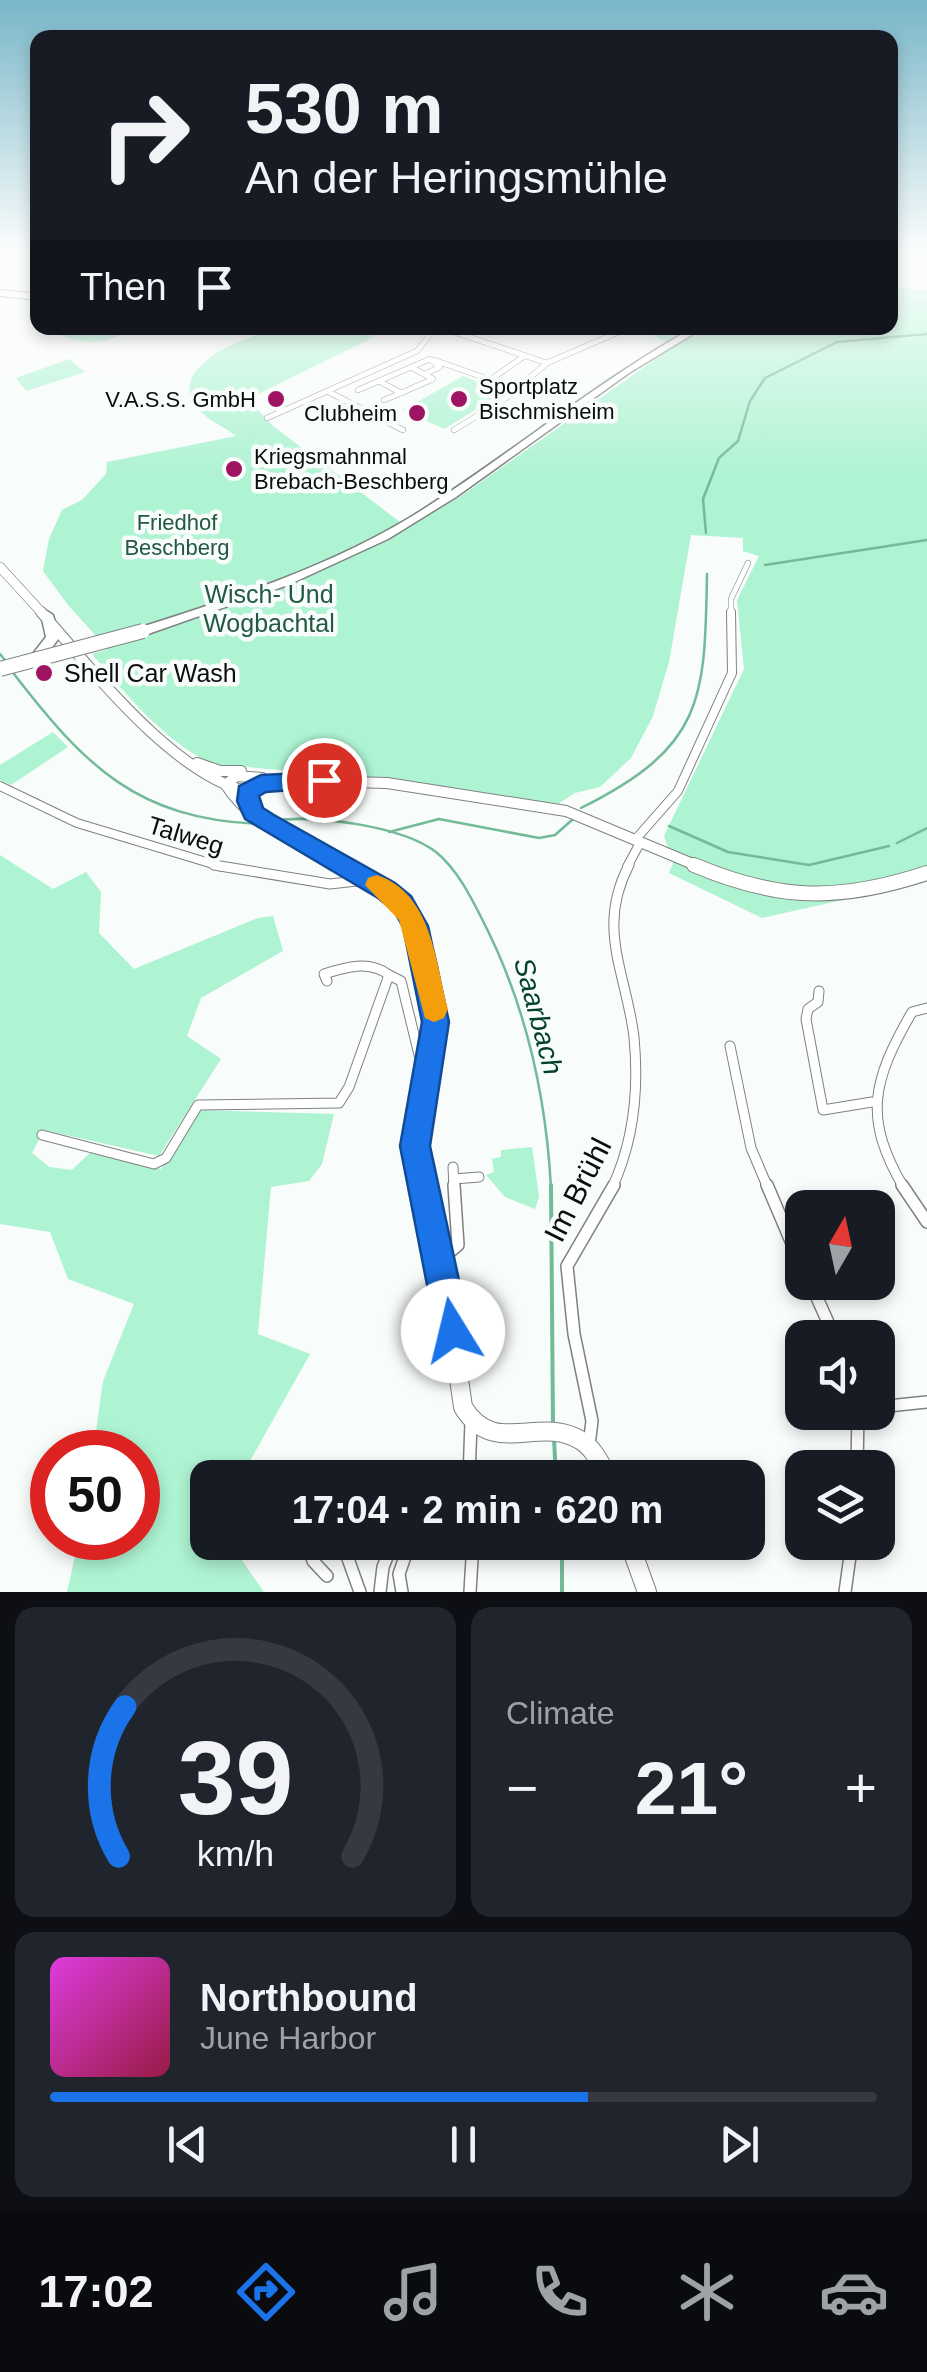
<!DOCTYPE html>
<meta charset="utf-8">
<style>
:root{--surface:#171b24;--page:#20242c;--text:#f1f3f6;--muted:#9ea1a6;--line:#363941;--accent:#1a73e8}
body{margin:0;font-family:Helvetica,sans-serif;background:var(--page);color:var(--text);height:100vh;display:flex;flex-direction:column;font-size:38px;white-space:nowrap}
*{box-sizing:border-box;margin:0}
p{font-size:32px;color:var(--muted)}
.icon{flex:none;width:55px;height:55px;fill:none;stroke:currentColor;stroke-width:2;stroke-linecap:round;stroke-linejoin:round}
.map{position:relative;height:1592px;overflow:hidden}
.drawer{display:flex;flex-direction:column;gap:15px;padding:15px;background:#0d0f14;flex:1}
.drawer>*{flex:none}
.top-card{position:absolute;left:30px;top:30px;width:868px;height:305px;border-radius:20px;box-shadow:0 5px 15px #0003;background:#171b24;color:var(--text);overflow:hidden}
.needle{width:65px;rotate:9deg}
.fabs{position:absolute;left:785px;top:1190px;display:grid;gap:20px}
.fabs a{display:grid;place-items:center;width:110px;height:110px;border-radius:20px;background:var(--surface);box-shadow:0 5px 15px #0003;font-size:50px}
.speed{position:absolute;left:30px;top:1430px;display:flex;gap:20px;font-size:50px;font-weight:700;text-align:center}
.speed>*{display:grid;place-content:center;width:130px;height:130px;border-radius:50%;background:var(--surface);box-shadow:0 5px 15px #0003;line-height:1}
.speed .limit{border:15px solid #d22;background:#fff;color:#111}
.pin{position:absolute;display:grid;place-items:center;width:85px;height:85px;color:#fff;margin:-42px;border:5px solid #fff;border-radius:50%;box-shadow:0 2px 10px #0007}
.me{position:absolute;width:110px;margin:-55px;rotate:351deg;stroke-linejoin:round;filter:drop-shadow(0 0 8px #0008)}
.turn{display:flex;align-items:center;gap:35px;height:210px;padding:0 50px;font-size:45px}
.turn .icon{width:130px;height:130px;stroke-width:2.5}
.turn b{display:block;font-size:70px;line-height:85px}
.then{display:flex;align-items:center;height:95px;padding:0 50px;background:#0003;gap:20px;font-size:38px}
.big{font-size:75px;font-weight:700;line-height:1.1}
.drawer .widget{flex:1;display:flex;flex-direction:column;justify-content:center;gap:15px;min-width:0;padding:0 35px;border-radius:20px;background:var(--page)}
.drawer .dial{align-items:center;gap:0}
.dial svg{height:260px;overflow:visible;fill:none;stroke:var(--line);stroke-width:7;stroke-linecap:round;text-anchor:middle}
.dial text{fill:var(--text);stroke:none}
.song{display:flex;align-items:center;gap:30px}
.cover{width:120px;height:120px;border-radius:15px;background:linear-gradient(135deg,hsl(300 70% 55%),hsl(340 70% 35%))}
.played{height:10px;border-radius:5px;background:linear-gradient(90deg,var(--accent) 65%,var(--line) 65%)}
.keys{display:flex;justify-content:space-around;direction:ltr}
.heat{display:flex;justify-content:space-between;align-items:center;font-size:55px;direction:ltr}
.drawer .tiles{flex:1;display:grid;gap:15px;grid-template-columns:1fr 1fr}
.widget:last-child{grid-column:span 2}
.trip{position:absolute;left:190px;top:1460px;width:575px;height:100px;border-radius:20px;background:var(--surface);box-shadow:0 5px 15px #0003;font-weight:700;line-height:100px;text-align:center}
.tabs{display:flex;height:160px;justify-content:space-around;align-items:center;background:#090b0e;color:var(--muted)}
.tabs .icon{width:70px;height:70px}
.tabs .current{color:var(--accent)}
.tabs b{font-size:45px;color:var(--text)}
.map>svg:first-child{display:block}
.green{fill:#aef3d2}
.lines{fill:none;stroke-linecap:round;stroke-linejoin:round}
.stream-far1{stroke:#73ba99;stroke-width:2.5}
.stream{stroke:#73ba99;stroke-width:4}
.street-far3-casing{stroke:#7e8280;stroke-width:6}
.street-far2-casing{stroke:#7e8280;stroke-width:10}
.street-far1-casing{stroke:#7e8280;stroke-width:11}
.street-casing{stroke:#7e8280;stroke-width:14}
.secondary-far4-casing{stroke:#7e8280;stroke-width:8}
.secondary-far3-casing{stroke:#7e8280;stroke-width:10}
.secondary-far2-casing{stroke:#7e8280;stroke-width:12}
.secondary-far1-casing{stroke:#7e8280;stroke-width:16}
.secondary-casing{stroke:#7e8280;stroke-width:20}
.highway-casing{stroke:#7e8280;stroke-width:3}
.street-far3{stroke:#fff;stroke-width:5}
.street-far2{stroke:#fff;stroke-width:8}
.street-far1{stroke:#fff;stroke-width:9}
.street{stroke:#fff;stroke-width:11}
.secondary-far4{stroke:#fff;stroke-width:6}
.secondary-far3{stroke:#fff;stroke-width:9}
.secondary-far2{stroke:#fff;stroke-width:10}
.secondary-far1{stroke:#fff;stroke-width:14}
.secondary{stroke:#fff;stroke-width:18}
.highway{fill:#fff;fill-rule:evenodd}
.highway-bridge-casing{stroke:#7e8280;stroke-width:16;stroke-linecap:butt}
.highway-bridge{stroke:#fff;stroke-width:14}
.route{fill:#1a73e8;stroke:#114b97;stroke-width:2.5}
.slow{fill:#f59e0b}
.poi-dot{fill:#9e1462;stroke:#f8fcfa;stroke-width:4}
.labels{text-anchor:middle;stroke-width:9;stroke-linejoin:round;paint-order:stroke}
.far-poi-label{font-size:22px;fill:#0c0d0d;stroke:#f8fcfa;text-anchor:start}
.far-park-label{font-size:22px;fill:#225942;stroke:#f8fcfa}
.park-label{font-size:25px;fill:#225942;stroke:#f8fcfa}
.poi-label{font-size:25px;fill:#0c0d0d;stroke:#f8fcfa;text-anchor:start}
.street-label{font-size:25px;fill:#0c0d0d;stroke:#f8fcfa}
.water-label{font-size:28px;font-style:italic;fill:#02412b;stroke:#f8fcfa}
.near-street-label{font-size:30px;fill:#0c0d0d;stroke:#f8fcfa}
</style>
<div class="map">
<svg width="927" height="1592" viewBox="0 0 927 1592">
<rect width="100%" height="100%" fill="#f8fcfa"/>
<g class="green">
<path d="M890,286L927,291V297L903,295L927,298V881L762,918L669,873L673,863L664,836L744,669L737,600L759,556L743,551V538L691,535L669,662L653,716L631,758L600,787L575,793L558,804L398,780L211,764C162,738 128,697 92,654L108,649L68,605L43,571L49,539L62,510L82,500L106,474L107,462L236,436C223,425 194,415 190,396C181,357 259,330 290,328C318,325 347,328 376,328L372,338L248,399L273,426L408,528L464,494L674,346L642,330L890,328Z"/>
<path d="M43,328H131C102,350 73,342 43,328Z"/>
<polygon points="69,359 85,372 26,391 16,378"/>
<polygon points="463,376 505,392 444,429 403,410"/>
<polygon points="53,732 68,747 11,785 0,780 0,765"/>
<polygon points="0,855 53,889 86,872 101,892 99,933 134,969 258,918 273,916 283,951 201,998 187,1036 221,1059 159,1156 44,1130 32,1153 49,1167 72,1170 95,1148 161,1169 198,1110 334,1114 322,1164 309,1181 271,1187 258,1334 310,1354 241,1477 208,1478 208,1542 230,1543 264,1592 67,1592 79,1538 138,1538 138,1452 93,1452 103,1381 134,1304 68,1279 50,1232 0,1224"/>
<polygon points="532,1147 539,1197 535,1209 505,1197 486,1175 494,1172 492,1159 501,1157 501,1150"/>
</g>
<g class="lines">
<g class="stream-far1">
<polyline points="706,533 703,499 719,458 738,441 750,401 765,378 837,342 927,334"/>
<polyline points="765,565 927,540"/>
<polyline points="0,654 7,663"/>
<path d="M14,674C85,766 137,819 259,824"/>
<path d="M581,808C703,747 705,702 707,574"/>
<path d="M272,821C314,814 402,826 436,852C457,869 471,897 483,921C526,1005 546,1094 551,1188"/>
<polyline points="669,826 728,852 809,865 889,846"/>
<polyline points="389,832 439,819 539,838 555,835 572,820"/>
<polyline points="897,843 927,828"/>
</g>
<g class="stream">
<polyline points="551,1185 553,1426"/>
<polyline points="554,1439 556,1478"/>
<polyline points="562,1542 562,1592"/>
</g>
<defs>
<g id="street-far3">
<polyline points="442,328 547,363"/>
<polyline points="434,360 517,389"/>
<polyline points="490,380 523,357"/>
<polyline points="379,381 401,393 433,379 411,367"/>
<polyline points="358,390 430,359 440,367 425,374"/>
<polyline points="327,391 403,430"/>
<polyline points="384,400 401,393"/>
<polyline points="267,418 417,351 433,331"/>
<polyline points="454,430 506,398 547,363 628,328"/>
<polyline points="731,614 731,599 748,563"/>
</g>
<g id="street-far2">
<polyline points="0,786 77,823 223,867"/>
<polyline points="635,840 678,791 732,673 731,612"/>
<polyline points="627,867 640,843"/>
</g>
<g id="street-far1">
<polyline points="214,865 330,884 365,880"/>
<path d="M327,981L324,974C346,967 369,960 389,975"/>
<polyline points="819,991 818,1002 808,1009 806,1019 823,1110 872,1102"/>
<polyline points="730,1046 751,1148 768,1188"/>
<polyline points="42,1135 154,1164 166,1158 198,1105 339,1103 349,1087 389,975 401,981 419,1055 427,1067"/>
<polyline points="453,1167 454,1188"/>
<polyline points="454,1179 479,1177"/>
<path d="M612,1188C634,1141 639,1089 634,1037C626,972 596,928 629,865"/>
<path d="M904,1188C862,1117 873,1080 912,1012L927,1008"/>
</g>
<g id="street">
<polyline points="767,1185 802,1267"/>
<polyline points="902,1185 927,1222"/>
<polyline points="440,1260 458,1245 454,1185"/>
<polyline points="810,1282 835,1338"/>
<polyline points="878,1407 927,1402"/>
<polyline points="589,1445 592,1421 574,1334 567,1266 614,1185"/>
<polyline points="857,1468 858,1412"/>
<polyline points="469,1478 471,1422"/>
<polyline points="308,1542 313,1561 327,1576"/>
<polyline points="342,1542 360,1592"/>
<polyline points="380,1592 383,1567 393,1542"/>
<polyline points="402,1592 399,1574 410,1542"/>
<polyline points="470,1592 473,1542"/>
<polyline points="845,1592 852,1542"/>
</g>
<g id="secondary-far4">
<polyline points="0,293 38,297"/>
<polyline points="424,328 433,331 444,328"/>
</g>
<polyline id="secondary-far3" points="0,567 43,614"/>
<g id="secondary-far2">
<path d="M41,612C93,670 171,773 248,792"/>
<polyline points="197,763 220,771 241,771"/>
<path d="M226,785C251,826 306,845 348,867"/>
<polyline points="226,785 236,776 262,778"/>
<polyline points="252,786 275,780 387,783 566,811 700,867"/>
</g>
<g id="secondary-far1">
<path d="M343,865C361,875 380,884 395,898C431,929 440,999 433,1043C425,1094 409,1136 421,1188"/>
<path d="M694,865C779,901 839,902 927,873"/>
</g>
<g id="secondary">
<path d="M421,1185L445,1282L463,1407C494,1458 539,1415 580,1440C594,1448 601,1465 609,1478"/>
<polyline points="629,1542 647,1592"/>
</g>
<g id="highway">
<polygon points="899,255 911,255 890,262 890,257"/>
<path d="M693,328H703L629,373L456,497L388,539L288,585L148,634L143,635L137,631L138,628C233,598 329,567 414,515C509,456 595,382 693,328Z"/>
<polygon points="47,611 53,615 59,638 44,658 39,659 32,655 46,637 41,615"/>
</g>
</defs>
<use href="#street-far3" class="street-far3-casing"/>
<use href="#street-far2" class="street-far2-casing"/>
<use href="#street-far1" class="street-far1-casing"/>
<use href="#street" class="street-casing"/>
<use href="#secondary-far4" class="secondary-far4-casing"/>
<use href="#secondary-far3" class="secondary-far3-casing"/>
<use href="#secondary-far2" class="secondary-far2-casing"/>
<use href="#secondary-far1" class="secondary-far1-casing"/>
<use href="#secondary" class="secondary-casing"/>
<use href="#highway" class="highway-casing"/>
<use href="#street-far3" class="street-far3"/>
<use href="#street-far2" class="street-far2"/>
<use href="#street-far1" class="street-far1"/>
<use href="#street" class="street"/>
<use href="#secondary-far4" class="secondary-far4"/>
<use href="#secondary-far3" class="secondary-far3"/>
<use href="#secondary-far2" class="secondary-far2"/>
<use href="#secondary-far1" class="secondary-far1"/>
<use href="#secondary" class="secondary"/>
<use href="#highway" class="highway"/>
<defs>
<polyline id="highway-bridge" points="0,669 143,631"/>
</defs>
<use href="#highway-bridge" class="highway-bridge-casing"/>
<use href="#highway-bridge" class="highway-bridge"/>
</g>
<linearGradient id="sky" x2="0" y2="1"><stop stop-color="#79b6c8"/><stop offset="0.53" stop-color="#fcfefd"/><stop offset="1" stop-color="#fcfefd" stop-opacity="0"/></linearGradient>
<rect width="927" height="478" fill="url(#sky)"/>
<polygon class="route" points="324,772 335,780 331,787 266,792 259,796 263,808 274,815 395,883 411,896 428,926 449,1022 430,1146 470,1331 465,1343 453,1348 441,1343 436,1331 400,1146 422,1022 403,927 394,911 378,898 245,819 237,801 239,786 261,775"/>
<path class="slow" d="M377,875C432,894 435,960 448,1009L444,1018L434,1022L425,1018L399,920L365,885L368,878Z"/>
<g class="poi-dot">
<circle cx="276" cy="399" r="10"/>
<circle cx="459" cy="399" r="10"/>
<circle cx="417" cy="413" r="10"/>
<circle cx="234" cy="469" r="10"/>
<circle cx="44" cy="673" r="10"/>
</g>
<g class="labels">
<g class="far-poi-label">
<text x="479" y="394">Sportplatz<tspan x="479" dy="25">Bischmisheim</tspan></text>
<text x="256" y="407" text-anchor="end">V.A.S.S. GmbH</text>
<text x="397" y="421" text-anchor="end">Clubheim</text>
<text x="254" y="464">Kriegsmahnmal<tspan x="254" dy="25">Brebach-Beschberg</tspan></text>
</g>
<g class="far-park-label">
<text x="177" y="530">Friedhof<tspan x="177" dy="25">Beschberg</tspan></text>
</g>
<g class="park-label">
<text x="269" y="603">Wisch- Und<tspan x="269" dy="29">Wogbachtal</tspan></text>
</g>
<g class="poi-label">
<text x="64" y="682">Shell Car Wash</text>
</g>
<g class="street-label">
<text transform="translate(186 835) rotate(17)" y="9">Talweg</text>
</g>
<g class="water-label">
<text transform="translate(539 1016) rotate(75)" y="10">Saarbach</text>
</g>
<g class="near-street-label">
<text transform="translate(578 1190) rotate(-63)" y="10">Im Brühl</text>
</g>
</g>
</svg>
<div class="fabs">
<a><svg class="needle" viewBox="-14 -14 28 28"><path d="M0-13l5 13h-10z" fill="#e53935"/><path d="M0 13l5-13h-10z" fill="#9ea1a6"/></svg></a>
<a><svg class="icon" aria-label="sound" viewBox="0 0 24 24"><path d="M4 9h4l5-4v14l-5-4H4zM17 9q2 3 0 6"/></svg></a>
<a><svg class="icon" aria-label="layers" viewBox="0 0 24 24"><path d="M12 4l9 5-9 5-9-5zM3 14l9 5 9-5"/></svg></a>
</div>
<div class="speed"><div class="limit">50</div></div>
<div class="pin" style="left:324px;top:780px;background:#d93025"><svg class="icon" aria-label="arrive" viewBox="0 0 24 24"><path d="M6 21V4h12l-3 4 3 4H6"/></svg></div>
<svg class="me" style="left:453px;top:1331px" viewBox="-20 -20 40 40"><circle r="19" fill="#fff"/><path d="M0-13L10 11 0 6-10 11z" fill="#1a73e8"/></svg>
<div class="trip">17:04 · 2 min · 620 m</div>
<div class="top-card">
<div class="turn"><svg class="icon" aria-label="right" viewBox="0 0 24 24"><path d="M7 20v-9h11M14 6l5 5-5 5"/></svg><div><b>530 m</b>An der Heringsmühle</div></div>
<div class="then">Then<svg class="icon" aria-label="arrive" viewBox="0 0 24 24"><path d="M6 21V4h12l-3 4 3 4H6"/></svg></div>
</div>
</div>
<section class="drawer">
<div class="tiles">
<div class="widget dial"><svg viewBox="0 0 100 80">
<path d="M14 69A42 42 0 1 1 86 69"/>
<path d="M14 69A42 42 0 0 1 16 23" stroke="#1a73e8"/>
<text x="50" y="56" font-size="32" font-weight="700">39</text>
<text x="50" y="72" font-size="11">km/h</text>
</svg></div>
<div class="widget"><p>Climate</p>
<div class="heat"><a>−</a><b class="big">21°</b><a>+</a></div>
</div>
<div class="widget">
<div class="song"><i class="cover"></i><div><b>Northbound</b><p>June Harbor</p></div></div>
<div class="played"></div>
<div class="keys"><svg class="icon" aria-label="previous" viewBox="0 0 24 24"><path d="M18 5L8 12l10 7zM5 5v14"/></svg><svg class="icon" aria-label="pause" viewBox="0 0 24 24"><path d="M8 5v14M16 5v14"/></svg><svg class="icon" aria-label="next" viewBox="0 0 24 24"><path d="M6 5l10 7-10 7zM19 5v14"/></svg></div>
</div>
</div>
</section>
<nav class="tabs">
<b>17:02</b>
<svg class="icon current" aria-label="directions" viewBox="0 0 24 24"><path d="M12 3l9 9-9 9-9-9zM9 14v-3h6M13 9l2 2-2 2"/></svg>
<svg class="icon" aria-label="music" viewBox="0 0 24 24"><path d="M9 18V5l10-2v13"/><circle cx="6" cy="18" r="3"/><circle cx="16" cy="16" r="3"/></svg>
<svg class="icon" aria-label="phone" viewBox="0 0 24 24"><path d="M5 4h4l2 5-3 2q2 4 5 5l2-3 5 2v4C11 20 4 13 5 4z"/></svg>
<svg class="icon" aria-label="climate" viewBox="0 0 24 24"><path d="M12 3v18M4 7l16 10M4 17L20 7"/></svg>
<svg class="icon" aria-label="car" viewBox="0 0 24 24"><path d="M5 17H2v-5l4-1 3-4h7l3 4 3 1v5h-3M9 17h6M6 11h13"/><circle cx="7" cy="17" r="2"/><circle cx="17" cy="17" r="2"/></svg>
</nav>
